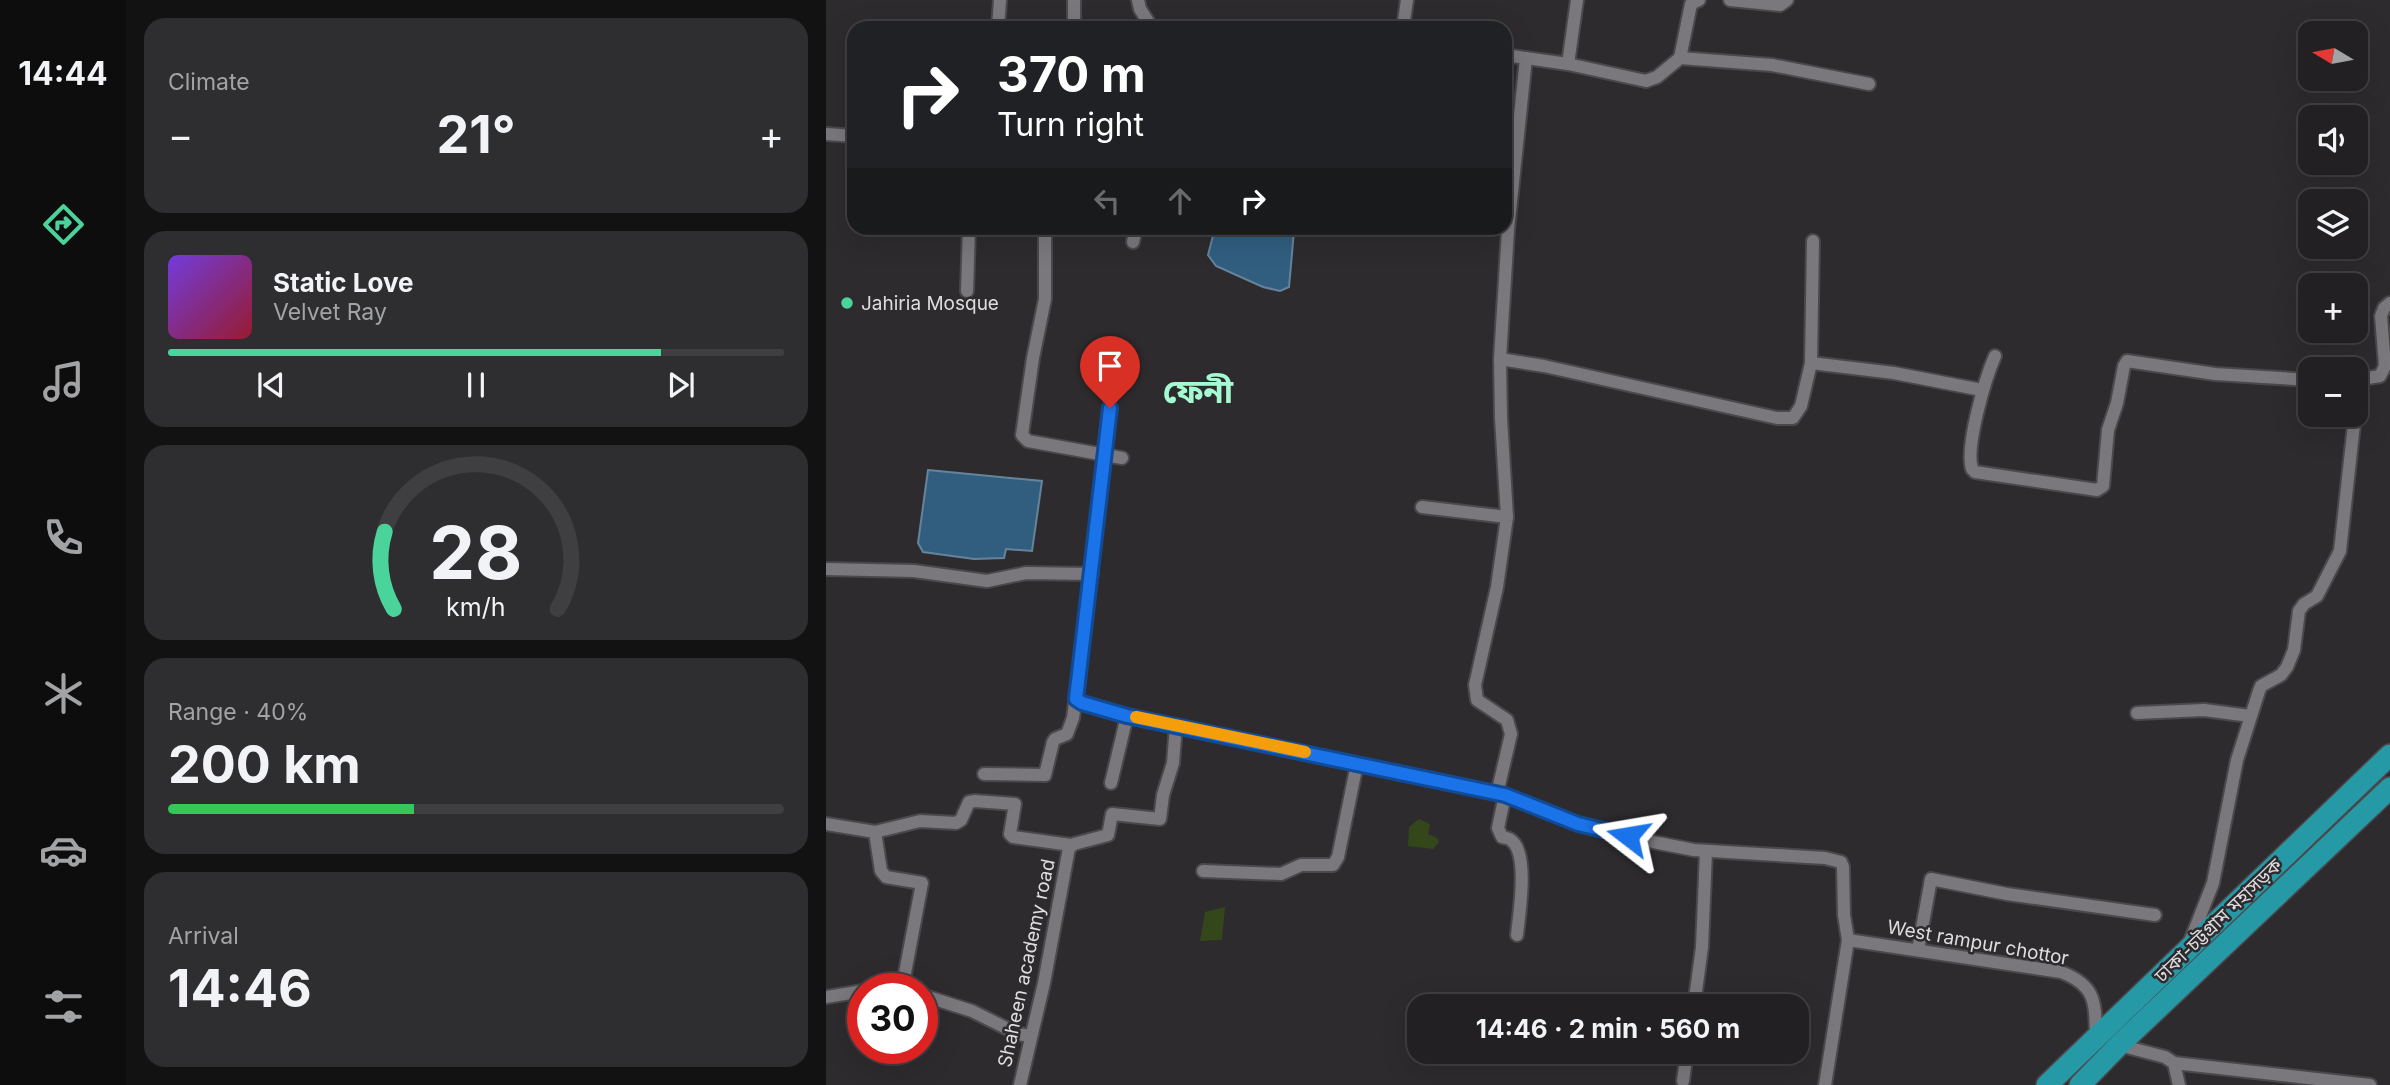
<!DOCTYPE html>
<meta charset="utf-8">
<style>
:root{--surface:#222022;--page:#2e2d2f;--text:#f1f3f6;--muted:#a2a3a5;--line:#3f3e40;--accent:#4ad49c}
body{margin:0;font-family:Inter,"Noto Sans Bengali",sans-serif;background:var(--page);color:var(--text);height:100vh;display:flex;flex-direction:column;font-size:26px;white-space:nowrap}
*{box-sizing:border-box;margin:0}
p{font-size:23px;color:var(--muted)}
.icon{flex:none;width:38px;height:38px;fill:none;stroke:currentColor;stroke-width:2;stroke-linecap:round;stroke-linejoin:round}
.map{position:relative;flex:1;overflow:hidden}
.sheet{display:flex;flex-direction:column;gap:18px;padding:18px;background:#131213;width:700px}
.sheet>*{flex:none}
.hud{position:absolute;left:21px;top:21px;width:665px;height:214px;border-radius:21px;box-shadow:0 7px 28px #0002,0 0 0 2px var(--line);background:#202124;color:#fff;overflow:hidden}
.needle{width:46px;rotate:280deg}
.fabs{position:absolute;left:1472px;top:21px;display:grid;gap:14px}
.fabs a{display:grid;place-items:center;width:70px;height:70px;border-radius:14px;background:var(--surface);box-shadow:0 7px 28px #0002,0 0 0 2px var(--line);font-size:35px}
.speed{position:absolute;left:21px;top:973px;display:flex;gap:14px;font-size:35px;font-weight:700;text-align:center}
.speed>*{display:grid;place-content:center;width:91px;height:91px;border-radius:50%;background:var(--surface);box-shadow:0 7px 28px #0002,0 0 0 2px var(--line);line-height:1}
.speed .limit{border:10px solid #d22;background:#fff;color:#111}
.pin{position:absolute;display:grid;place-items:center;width:60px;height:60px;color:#fff;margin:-72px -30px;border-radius:50% 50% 50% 0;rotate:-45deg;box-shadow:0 0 7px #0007}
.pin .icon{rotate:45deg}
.me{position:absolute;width:77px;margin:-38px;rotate:284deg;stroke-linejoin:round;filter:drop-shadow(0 0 5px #0008)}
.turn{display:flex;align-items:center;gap:24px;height:147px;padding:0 35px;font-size:32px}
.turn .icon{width:91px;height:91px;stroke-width:2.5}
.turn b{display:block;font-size:49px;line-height:60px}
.lanes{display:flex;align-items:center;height:66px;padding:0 35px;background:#0003;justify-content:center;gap:35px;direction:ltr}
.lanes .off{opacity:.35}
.big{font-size:52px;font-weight:700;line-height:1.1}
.sheet .tile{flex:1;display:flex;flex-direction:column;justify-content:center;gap:10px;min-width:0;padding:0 24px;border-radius:21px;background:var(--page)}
.sheet .dial{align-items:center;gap:0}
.dial svg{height:182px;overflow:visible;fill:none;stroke:var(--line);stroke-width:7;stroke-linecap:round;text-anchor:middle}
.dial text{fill:var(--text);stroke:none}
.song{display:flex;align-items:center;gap:21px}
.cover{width:84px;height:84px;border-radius:10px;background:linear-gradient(135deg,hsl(260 70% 55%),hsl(350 70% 35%))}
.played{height:7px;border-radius:4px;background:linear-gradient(90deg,var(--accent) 80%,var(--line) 80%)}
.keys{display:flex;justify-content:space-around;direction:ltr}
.heat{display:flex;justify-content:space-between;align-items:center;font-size:38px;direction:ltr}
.charge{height:10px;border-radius:5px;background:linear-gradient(90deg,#34c759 40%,var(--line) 0)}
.trip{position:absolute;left:581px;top:994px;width:402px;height:70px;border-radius:21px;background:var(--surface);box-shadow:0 7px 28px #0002,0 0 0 2px var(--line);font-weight:700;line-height:70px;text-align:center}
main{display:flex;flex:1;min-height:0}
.menu{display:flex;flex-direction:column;width:126px;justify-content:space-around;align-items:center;background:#0e0d0e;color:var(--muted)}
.menu .icon{width:49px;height:49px}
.menu .current{color:var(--accent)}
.menu b{font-size:32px;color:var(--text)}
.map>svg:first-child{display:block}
.green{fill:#34471b}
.water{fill:#315e7f;stroke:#65849c;stroke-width:2}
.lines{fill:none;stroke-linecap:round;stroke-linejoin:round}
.street-casing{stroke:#4a484b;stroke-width:16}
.highway-casing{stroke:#4a484b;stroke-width:24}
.street{stroke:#7a787c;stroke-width:12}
.highway{stroke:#2699a7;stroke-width:21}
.route-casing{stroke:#114b97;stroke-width:18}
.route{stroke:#1a73e8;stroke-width:12}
.slow{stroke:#f59e0b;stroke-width:12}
.poi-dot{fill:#4ad49c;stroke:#2d2b2e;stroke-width:2.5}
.labels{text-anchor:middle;stroke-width:5;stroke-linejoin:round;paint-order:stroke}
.poi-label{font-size:19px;fill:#dfdde0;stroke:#2d2b2e;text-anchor:start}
.street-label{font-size:19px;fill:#dfdde0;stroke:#2d2b2e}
.town-label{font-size:33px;font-weight:bold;fill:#a5fad1;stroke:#2d2b2e}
</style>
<main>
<nav class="menu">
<b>14:44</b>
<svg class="icon current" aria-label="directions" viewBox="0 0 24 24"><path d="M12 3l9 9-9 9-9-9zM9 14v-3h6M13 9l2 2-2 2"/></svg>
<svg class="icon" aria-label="music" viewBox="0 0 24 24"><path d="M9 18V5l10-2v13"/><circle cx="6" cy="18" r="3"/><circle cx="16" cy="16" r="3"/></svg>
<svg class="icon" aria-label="phone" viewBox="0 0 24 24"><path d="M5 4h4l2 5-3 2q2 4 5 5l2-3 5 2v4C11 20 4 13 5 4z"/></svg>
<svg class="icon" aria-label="climate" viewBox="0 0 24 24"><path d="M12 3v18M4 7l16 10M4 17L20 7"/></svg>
<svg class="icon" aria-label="car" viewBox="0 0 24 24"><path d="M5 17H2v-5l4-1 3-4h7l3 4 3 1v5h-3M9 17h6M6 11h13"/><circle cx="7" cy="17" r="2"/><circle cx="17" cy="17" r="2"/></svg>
<svg class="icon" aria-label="filters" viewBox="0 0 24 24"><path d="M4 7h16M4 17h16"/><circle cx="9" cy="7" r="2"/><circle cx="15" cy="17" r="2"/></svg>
</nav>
<section class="sheet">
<div class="tile"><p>Climate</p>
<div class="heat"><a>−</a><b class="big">21°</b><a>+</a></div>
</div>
<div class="tile">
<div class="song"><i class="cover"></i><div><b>Static Love</b><p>Velvet Ray</p></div></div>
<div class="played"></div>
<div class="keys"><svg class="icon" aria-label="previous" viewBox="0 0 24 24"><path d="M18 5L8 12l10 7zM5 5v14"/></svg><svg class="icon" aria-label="pause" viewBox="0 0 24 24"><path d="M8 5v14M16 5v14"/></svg><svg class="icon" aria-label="next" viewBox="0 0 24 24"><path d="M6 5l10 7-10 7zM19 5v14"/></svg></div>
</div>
<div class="tile dial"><svg viewBox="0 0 100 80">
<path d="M14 69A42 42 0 1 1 86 69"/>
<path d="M14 69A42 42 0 0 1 10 35" stroke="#4ad49c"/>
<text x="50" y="56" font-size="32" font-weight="700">28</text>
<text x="50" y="72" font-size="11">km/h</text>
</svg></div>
<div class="tile"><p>Range · 40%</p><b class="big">200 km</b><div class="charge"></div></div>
<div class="tile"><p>Arrival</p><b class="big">14:46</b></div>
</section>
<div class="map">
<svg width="1564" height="1085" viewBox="0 0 1564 1085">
<rect width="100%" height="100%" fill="#2d2b2e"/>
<g class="green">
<polygon points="593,819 604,824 602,834 611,838 613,842 607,849 582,846 583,827"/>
<polygon points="399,907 396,940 374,941 379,912"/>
</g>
<g class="water">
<polygon points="389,228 464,228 468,231 463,287 454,291 437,287 390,266 382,255"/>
<polygon points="102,470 216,481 206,551 180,549 178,558 148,559 97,552 92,543"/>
</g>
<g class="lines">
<defs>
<g id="street">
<polyline points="312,0 314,9 326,28"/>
<polyline points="904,0 954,5 961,0"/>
<polyline points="248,27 248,0"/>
<polyline points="172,28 174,0"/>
<polyline points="577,28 581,0"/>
<polyline points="679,55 742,64 820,81 831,77 854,58 946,65 1043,84"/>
<polyline points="854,58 865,4 873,0"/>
<polyline points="742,64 751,0"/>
<polyline points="0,134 28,136"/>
<polyline points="219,228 219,299 207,358 196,435 202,441 296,458"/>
<polyline points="307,242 310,228"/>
<polyline points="141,291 143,228"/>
<path d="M1169,356C1159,379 1139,447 1146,469L1149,472L1271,490L1277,486L1282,430L1291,403L1298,366L1301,361L1389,374L1484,380"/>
<polyline points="674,359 718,366 951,418 967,418 975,406 985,363 987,241"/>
<polyline points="985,363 1068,373 1156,390"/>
<polyline points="1530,380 1554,376 1559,366 1555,316 1558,308 1564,303"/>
<polyline points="1530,408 1533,380"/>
<polyline points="596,507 681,517"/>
<polyline points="0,569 88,571 161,581 200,573 266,574"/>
<polyline points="250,699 256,703 281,711 679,795 752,824 827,842 868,850 999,858 1015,862 1017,867 1018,915 1022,940 999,1085"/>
<polyline points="1311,713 1378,710 1424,716"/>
<polyline points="158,774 219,775 227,742 229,739 241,734 247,718 259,627 283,408"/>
<polyline points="285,783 301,716"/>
<polyline points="671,794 685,734 681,720 651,700 649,685 671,587 681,517 675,418 674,359 682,230 700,58"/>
<path d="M679,795L672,828L676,837C679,838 684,838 686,841C703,855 693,915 691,935"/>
<polyline points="0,824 49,832 55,871 60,877 96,883 76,989"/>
<polyline points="49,832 94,821 130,823 135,820 143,802 149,801 189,804 184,834 187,837 245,845"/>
<polyline points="377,871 455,874 475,865 507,865 512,857 531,764"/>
<polyline points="1365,939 1387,883 1411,760 1433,691 1435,686 1455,675 1461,667 1468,650 1473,611 1478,604 1491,596 1514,551 1529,415"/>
<path d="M1022,940L1235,972C1271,986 1269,1003 1270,1038"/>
<polyline points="1092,950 1105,879 1181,894 1329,915"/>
<polyline points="96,995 146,1011 192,1034 204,1036"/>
<polyline points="0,997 37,991"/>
<polyline points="868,1006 876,947 880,851"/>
<polyline points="1293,1045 1339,1057 1348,1063 1353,1085"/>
<polyline points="1348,1063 1544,1085"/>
<polyline points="857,1081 861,1052"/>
<polyline points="194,1085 218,983 243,848 248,844 282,835 286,814 334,819 337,795 347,763 350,725"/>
</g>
<g id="highway">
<polyline points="1221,1085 1564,755"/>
<polyline points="1254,1085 1293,1045 1564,788"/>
</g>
</defs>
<use href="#street" class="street-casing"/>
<use href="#highway" class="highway-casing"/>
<use href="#street" class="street"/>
<use href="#highway" class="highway"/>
</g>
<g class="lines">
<defs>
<polyline id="route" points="284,408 250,699 256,703 301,716 679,795 752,824 802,836"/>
</defs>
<use href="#route" class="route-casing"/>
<use href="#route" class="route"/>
<polyline class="slow" points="310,717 479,752"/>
</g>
<circle class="poi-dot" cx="21" cy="303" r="7"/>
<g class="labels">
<g class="poi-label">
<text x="35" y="310">Jahiria Mosque</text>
</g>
<g class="street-label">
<text transform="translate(1392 920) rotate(-44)" y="7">ঢাকা-চট্টগ্রাম মহাসড়ক</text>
<text transform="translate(1152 942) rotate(10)" y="7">West rampur chottor</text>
<text transform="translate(200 963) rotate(-78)" y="7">Shaheen academy road</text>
</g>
<g class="town-label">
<text x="372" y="403">ফেনী</text>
</g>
</g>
</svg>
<div class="fabs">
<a><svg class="needle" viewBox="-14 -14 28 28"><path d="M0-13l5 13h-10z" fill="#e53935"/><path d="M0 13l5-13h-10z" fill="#a2a3a5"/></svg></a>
<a><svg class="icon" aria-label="sound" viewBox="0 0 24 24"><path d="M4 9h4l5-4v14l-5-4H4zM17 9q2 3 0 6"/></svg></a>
<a><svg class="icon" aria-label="layers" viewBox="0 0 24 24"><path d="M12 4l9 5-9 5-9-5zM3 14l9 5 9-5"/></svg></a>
<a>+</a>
<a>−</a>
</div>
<div class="speed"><div class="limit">30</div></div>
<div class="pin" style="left:284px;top:408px;background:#d93025"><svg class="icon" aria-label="arrive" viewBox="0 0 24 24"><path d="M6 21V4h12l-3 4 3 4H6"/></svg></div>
<svg class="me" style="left:802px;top:836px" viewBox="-20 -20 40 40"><path d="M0-17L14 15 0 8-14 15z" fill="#1a73e8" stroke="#fff" stroke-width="4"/></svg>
<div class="trip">14:46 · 2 min · 560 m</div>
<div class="hud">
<div class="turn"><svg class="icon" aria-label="right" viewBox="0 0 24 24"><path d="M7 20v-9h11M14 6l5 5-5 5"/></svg><div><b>370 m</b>Turn right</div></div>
<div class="lanes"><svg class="icon off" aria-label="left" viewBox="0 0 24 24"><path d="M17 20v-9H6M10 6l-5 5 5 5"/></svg><svg class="icon off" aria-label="ahead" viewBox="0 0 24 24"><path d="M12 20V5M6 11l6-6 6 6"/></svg><svg class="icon" aria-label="right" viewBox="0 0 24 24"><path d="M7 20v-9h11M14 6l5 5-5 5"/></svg></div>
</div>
</div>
</main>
